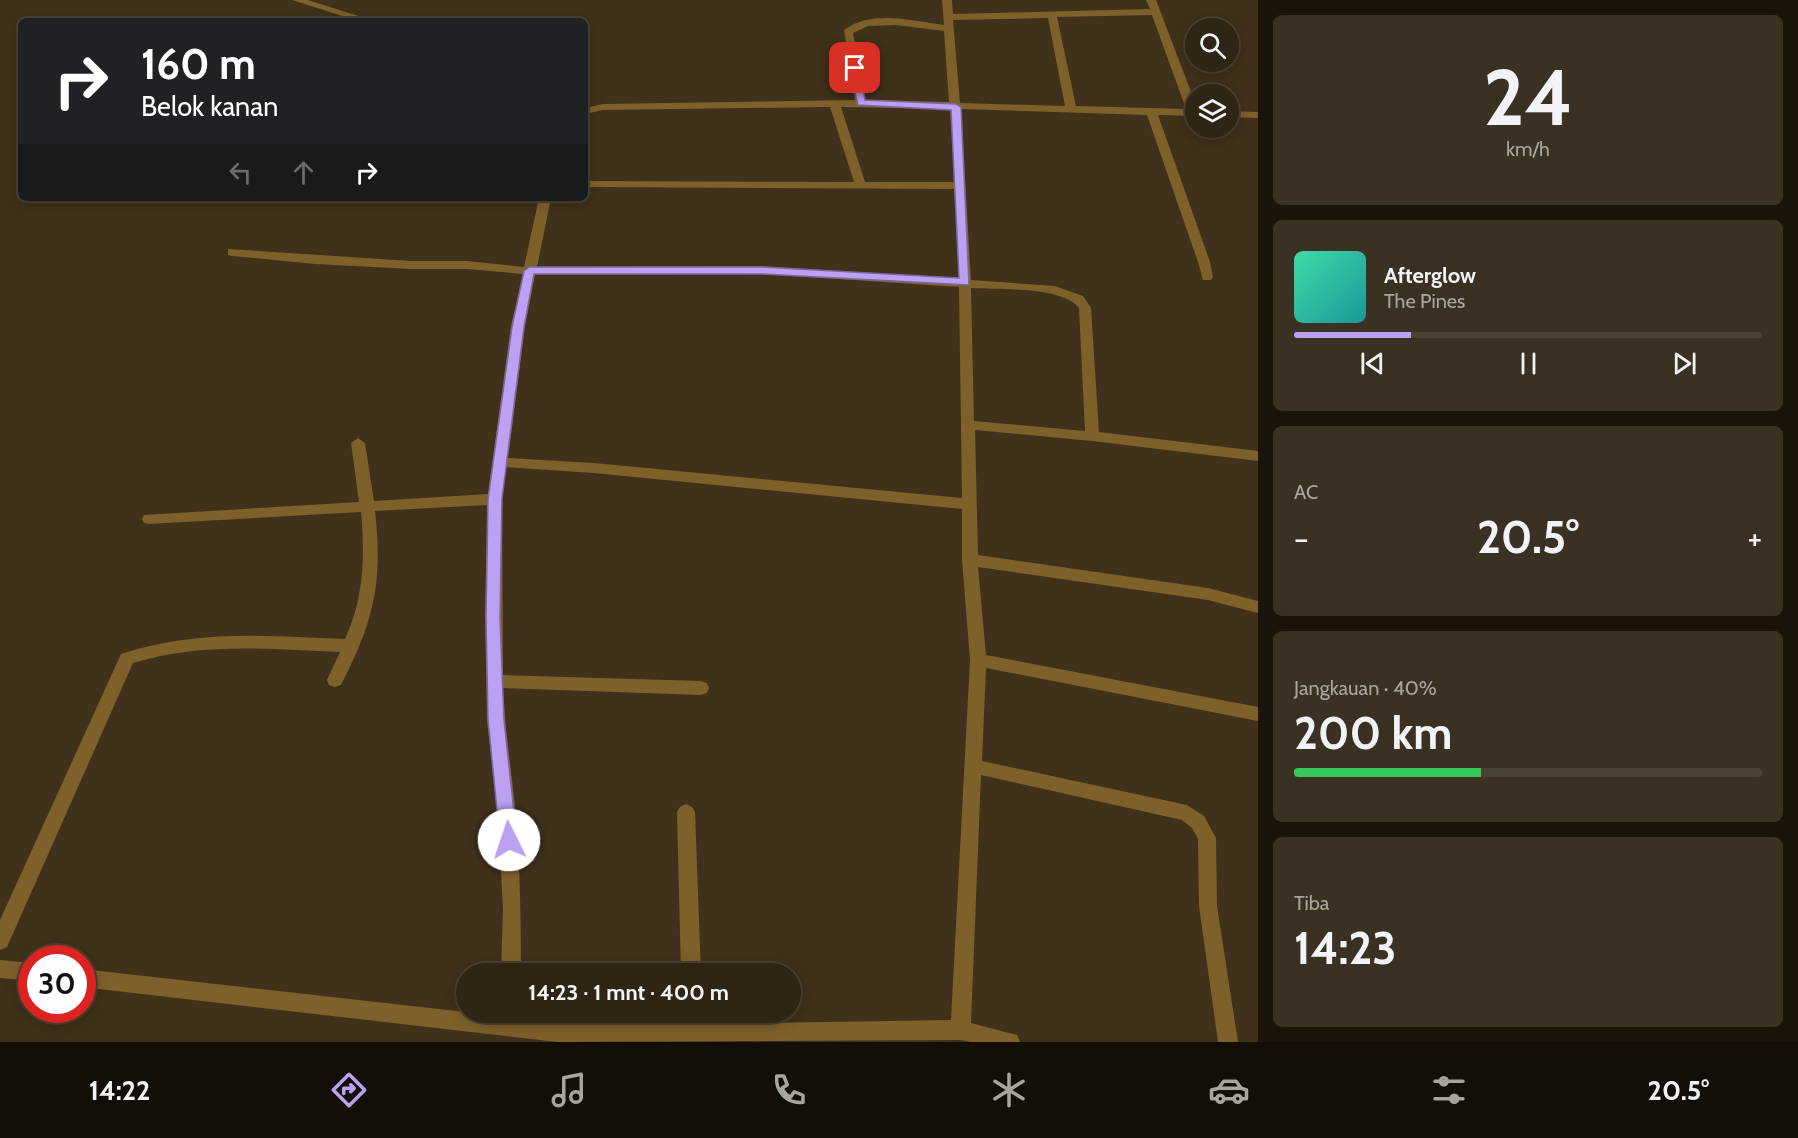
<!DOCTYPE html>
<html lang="id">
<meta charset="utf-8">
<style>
:root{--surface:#2f2514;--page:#3b3122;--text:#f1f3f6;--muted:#a7a5a0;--line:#4a4234;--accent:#bca0f2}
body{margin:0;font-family:Cabin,sans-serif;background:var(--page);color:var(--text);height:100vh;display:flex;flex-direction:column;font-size:22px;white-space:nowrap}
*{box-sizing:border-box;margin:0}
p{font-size:20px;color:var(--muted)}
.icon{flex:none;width:33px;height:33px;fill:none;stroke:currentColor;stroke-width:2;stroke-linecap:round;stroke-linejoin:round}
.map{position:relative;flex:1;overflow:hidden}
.details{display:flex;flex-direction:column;gap:15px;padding:15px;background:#1a140b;width:540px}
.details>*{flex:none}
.banner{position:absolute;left:18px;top:18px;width:570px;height:183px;border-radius:9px;box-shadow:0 3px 15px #0003,0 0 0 2px var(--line);background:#202124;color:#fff;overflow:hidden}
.buttons{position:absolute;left:1185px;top:18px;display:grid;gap:12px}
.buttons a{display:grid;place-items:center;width:54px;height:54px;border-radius:50%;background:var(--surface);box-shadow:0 3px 15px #0003,0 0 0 2px var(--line);font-size:30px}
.speed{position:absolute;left:18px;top:945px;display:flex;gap:12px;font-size:30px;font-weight:700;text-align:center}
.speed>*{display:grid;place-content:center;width:78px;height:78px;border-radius:50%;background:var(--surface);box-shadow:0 3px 15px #0003,0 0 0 2px var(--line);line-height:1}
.speed .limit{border:9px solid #d22;background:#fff;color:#111}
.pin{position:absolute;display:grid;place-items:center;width:51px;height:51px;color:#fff;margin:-26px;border-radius:12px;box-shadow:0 3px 9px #0006}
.me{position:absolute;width:66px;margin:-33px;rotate:356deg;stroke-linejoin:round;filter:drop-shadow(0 0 4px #0008)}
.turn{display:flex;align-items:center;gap:21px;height:126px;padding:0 24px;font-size:27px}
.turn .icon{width:78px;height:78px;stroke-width:2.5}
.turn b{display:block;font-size:42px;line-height:51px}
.lanes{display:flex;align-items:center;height:57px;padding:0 24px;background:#0003;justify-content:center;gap:30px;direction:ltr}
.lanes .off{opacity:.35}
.big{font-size:45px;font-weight:800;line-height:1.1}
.details .card{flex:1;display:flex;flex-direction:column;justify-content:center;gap:9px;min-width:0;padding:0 21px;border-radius:9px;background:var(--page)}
.details .dial{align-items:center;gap:0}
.dial b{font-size:78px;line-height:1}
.song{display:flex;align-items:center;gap:18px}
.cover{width:72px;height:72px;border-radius:9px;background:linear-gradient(135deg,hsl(160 70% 55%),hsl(180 70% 35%))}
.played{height:6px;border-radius:3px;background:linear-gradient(90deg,var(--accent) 25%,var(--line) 25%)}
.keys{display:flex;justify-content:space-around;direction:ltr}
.heat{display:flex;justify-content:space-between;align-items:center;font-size:33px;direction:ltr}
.charge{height:9px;border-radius:4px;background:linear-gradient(90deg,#34c759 40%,var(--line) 0)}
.trip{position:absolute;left:456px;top:963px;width:345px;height:60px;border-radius:30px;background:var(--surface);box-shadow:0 3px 15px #0003,0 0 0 2px var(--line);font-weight:800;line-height:60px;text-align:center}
.tabs{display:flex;height:96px;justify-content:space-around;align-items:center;background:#130f08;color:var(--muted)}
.tabs .icon{width:42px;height:42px}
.tabs .selected{color:var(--accent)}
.tabs b{font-size:27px;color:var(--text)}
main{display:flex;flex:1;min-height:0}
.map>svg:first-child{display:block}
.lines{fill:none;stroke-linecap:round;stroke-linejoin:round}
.minor{fill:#7e602a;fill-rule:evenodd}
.route{fill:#bca0f2;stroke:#7a689d;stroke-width:1.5}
</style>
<main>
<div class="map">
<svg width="1258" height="1042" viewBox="0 0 1258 1042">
<rect width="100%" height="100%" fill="#3f311a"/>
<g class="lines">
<g class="minor">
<polygon points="292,0 308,0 374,21 358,21"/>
<path d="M942,0H952L953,14L1150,9L1146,0H1156L1196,105V116L1158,115L1210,262L1213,277L1211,280H1203L1198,262L1147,115L961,109L971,280L1055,286L1083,296L1091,308L1099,432L1258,451V461L1092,441L975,430L978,555L1208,588L1258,601V613L1208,600L978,567L986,655L1258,707V721L986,668L982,761L1187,805L1204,816L1216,838L1217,906L1238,1042H1218L1199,906L1198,839L1192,828L1182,820L981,775L971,1023L1017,1035L1020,1042H970L961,1040L557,1042L82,987V969L581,1025L683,1024L682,1012H702L703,1024L951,1020L970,660L962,560V509L594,473L506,467L502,499L503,675L701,681L707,683L709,688L707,693L701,695L503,688C505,731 512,773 516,817C520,869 521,921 521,974H501L503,909L498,816L487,720L485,618L487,505L375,511C383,583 374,621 341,685L335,687L329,685L327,680L340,652C270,649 201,642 133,663L7,947L0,950V920L121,654C199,629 266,636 345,639C364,598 365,557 361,512L149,524L144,523L142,519L144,515L359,502L351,443L358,438L365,443L374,501L488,494L511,326L523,274L467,269H411L315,264L232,256L228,255V249L411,261H467L524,267L539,198H551L537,267L762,266L959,279L955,189L585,187V181L854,182L830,107L603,110L585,114V108L603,104L855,100L844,30C872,9 913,21 944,25ZM1152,15L1186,109L1076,106L1057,17ZM1048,18L1065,106L960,103L953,20ZM896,25L944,31L949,102L866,100L853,33L868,26ZM841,107L950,109L955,182H865ZM762,274L959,287L962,498L594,463L508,458L525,326L535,275ZM971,288C999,290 1062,286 1079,308L1085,431L974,421Z"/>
<polygon points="1228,111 1258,112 1258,118 1228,117"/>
<polygon points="686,804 692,807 695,812 701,974 681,974 677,812 680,807"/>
<polygon points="0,960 32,963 32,981 0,978"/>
</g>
</g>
<polygon class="route" points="855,65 859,68 865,100 956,104 961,107 969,285 762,274 534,274 524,327 502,499 500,618 504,720 517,840 515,845 509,847 503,845 500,840 488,720 486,618 488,499 512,327 524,271 529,267 762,267 959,278 951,110 858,105 850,68"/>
</svg>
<div class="buttons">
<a><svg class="icon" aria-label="search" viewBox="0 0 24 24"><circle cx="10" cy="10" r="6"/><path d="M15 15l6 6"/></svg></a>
<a><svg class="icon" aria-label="layers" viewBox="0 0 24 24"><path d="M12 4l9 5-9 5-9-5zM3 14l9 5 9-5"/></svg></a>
</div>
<div class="speed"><div class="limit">30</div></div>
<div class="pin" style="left:855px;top:68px;background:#d93025"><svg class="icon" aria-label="arrive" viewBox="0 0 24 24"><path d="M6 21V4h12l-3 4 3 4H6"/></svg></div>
<svg class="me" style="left:509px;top:840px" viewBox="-20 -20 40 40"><circle r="19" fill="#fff"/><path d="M0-13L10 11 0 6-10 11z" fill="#bca0f2"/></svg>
<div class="trip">14:23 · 1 mnt · 400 m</div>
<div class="banner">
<div class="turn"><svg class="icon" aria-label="right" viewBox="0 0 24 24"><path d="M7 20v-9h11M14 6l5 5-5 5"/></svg><div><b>160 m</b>Belok kanan</div></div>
<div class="lanes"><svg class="icon off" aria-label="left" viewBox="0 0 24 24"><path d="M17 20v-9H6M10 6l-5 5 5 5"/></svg><svg class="icon off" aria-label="ahead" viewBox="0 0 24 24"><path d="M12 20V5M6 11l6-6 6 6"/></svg><svg class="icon" aria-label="right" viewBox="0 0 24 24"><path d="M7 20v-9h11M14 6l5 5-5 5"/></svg></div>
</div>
</div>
<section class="details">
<div class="card dial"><b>24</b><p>km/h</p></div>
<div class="card">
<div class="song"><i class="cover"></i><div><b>Afterglow</b><p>The Pines</p></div></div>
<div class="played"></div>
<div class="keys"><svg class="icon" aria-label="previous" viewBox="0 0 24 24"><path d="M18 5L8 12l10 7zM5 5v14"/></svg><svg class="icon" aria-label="pause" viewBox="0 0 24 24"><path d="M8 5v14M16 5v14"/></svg><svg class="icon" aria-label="next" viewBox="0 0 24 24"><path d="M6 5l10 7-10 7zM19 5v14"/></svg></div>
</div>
<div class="card"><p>AC</p>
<div class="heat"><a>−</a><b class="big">20.5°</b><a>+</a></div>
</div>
<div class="card"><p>Jangkauan · 40%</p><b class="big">200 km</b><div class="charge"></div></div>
<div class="card"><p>Tiba</p><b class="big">14:23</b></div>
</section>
</main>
<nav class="tabs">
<b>14:22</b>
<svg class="icon selected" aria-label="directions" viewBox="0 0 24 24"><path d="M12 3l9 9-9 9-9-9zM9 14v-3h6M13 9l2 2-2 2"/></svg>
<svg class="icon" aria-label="music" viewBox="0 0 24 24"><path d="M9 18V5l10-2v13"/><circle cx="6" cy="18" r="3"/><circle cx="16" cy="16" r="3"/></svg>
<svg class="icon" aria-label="phone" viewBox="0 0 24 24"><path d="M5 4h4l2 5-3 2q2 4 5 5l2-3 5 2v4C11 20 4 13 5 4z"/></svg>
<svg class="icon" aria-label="climate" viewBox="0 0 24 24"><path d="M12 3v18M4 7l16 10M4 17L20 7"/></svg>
<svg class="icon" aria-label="car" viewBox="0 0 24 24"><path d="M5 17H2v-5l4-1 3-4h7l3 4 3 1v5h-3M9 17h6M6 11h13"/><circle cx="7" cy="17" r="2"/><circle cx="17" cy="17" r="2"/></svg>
<svg class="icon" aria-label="filters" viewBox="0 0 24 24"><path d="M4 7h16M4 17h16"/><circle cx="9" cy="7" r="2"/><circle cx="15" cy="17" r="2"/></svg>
<b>20.5°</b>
</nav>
